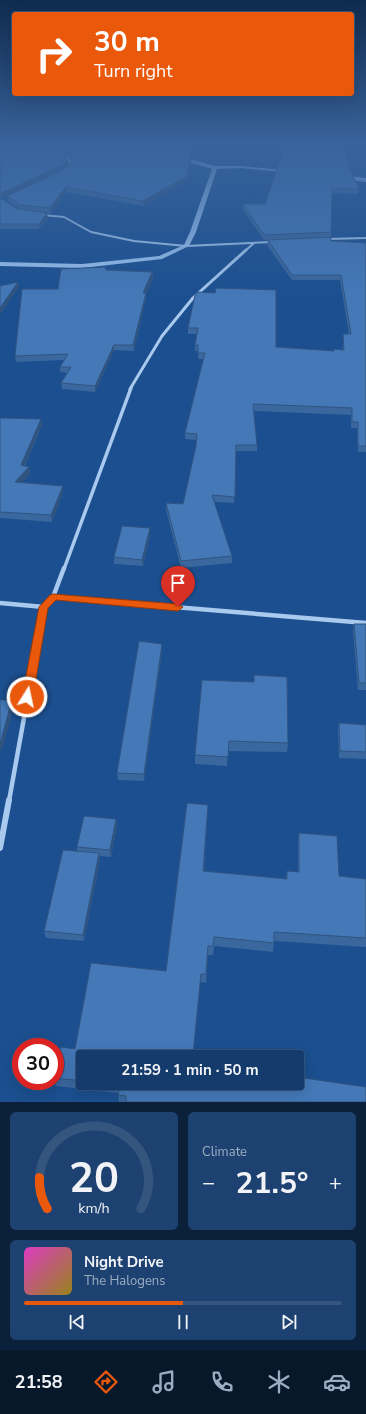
<!DOCTYPE html>
<meta charset="utf-8">
<style>
:root{--surface:#143b6b;--page:#1d4271;--text:#f1f3f6;--muted:#9dadc1;--line:#33557e;--accent:#ea580c}
body{margin:0;font-family:"Nunito Sans",sans-serif;background:var(--page);color:var(--text);height:100vh;display:flex;flex-direction:column;font-size:15px;white-space:nowrap}
*{box-sizing:border-box;margin:0}
p{font-size:13px;color:var(--muted)}
.icon{flex:none;width:22px;height:22px;fill:none;stroke:currentColor;stroke-width:2;stroke-linecap:round;stroke-linejoin:round}
.map{position:relative;height:1102px;overflow:hidden}
.side{display:flex;flex-direction:column;gap:10px;padding:10px;background:#0b203b;flex:1}
.side>*{flex:none}
.hud{position:absolute;left:12px;top:12px;width:342px;height:84px;border-radius:4px;box-shadow:0 4px 16px #0002,0 0 0 1px var(--line);background:#ea580c;color:#fff;overflow:hidden}
.speed{position:absolute;left:12px;top:1038px;display:flex;gap:8px;font-size:20px;font-weight:700;text-align:center}
.speed>*{display:grid;place-content:center;width:52px;height:52px;border-radius:50%;background:var(--surface);box-shadow:0 4px 16px #0002,0 0 0 1px var(--line);line-height:1}
.speed .limit{border:6px solid #d22;background:#fff;color:#111}
.pin{position:absolute;display:grid;place-items:center;width:34px;height:34px;color:#fff;margin:-41px -17px;border-radius:50% 50% 50% 0;rotate:-45deg;box-shadow:0 0 4px #0007}
.pin .icon{rotate:45deg}
.me{position:absolute;width:44px;margin:-22px;rotate:10deg;stroke-linejoin:round;filter:drop-shadow(0 0 3px #0008)}
.turn{display:flex;align-items:center;gap:14px;height:84px;padding:0 16px;font-size:18px}
.turn .icon{width:52px;height:52px;stroke-width:2.5}
.turn b{display:block;font-size:28px;line-height:34px}
.big{font-size:30px;font-weight:700;line-height:1.1}
.side .widget{flex:1;display:flex;flex-direction:column;justify-content:center;gap:6px;min-width:0;padding:0 14px;border-radius:6px;background:var(--page)}
.side .dial{align-items:center;gap:0}
.dial svg{height:104px;overflow:visible;fill:none;stroke:var(--line);stroke-width:7;stroke-linecap:round;text-anchor:middle}
.dial text{fill:var(--text);stroke:none}
.song{display:flex;align-items:center;gap:12px}
.cover{width:48px;height:48px;border-radius:6px;background:linear-gradient(135deg,hsl(310 70% 55%),hsl(50 70% 35%))}
.played{height:4px;border-radius:2px;background:linear-gradient(90deg,var(--accent) 50%,var(--line) 50%)}
.keys{display:flex;justify-content:space-around;direction:ltr}
.heat{display:flex;justify-content:space-between;align-items:center;font-size:22px;direction:ltr}
.side .tiles{flex:1;display:grid;gap:10px;grid-template-columns:1fr 1fr}
.widget:last-child{grid-column:span 2}
.trip{position:absolute;left:76px;top:1050px;width:228px;height:40px;border-radius:4px;background:var(--surface);box-shadow:0 4px 16px #0002,0 0 0 1px var(--line);font-weight:700;line-height:40px;text-align:center}
.menu{display:flex;height:64px;justify-content:space-around;align-items:center;background:#08182b;color:var(--muted)}
.menu .icon{width:28px;height:28px}
.menu .selected{color:var(--accent)}
.menu b{font-size:18px;color:var(--text)}
.map>svg:first-child{display:block}
.lines{fill:none;stroke-linecap:round;stroke-linejoin:round}
.stream{fill:#9cc4f0;fill-rule:evenodd}
.minor-far4{stroke:#a9c9ee;stroke-width:2}
.minor-far3{stroke:#a9c9ee;stroke-width:3}
.minor-far2{stroke:#a9c9ee;stroke-width:3.5}
.minor-far1{stroke:#a9c9ee;stroke-width:4.5}
.minor{stroke:#a9c9ee;stroke-width:6}
.wall{fill:#3a679d}
.shaded-wall{fill:#305480}
.building{fill:#4478b7;stroke:#305480}
.route{fill:#ea580c;stroke:#983908}
</style>
<div class="map">
<svg width="366" height="1102" viewBox="0 0 366 1102">
<rect width="100%" height="100%" fill="#1b4f8f"/>
<g class="lines">
<g class="stream">
<polygon points="179,156 215,166 241,166 294,171 291,173 241,168 217,169 196,232 189,246 162,259 82,268 0,266 0,262 82,264 159,256 184,245 190,232 212,169 177,158"/>
<polygon points="340,175 366,178 366,182 338,178"/>
</g>
<g class="minor-far4">
<polyline points="60,153 67,157 71,163 69,167"/>
<polyline points="42,215 64,217 91,232 134,241 186,246 272,242"/>
<polyline points="327,239 366,238"/>
<polyline points="245,251 254,243"/>
</g>
<polyline class="minor-far3" points="130,389 162,336 193,298 246,250"/>
<polyline class="minor-far2" points="64,569 131,388"/>
<g class="minor-far1">
<polyline points="53,597 366,623"/>
<polyline points="0,603 44,607"/>
<polyline points="9,801 44,607 53,597 64,568"/>
</g>
<polyline class="minor" points="0,848 9,800"/>
</g>
<g class="wall">
<polygon points="0,144 193,148 187,180 144,206 66,192 51,213 21,210 8,201 7,196 69,167 72,160 69,155 60,151 59,152 68,163 66,167 3,198 0,197"/>
<polygon points="256,144 344,144 348,164 359,189 358,194 332,193 331,241 366,243 366,452 358,452 357,428 351,428 351,415 253,411 257,445 257,451 236,451 234,503 214,502 232,556 232,563 181,568 166,510 166,503 183,504 196,446 196,440 185,439 185,433 203,359 198,359 198,351 195,351 195,345 197,334 188,334 188,328 195,295 276,347 333,351 343,350 343,334 349,334 340,280 292,280 267,245 268,240 264,240 242,208 243,204 265,204 285,147 266,146 255,153"/>
<polygon points="0,198 18,209 48,218 39,229 0,229"/>
<polygon points="106,270 152,272 153,278 146,293 146,298 134,351 114,350 95,392 62,389 61,383 67,373 60,372 60,367 64,360 16,362 15,356 58,289"/>
<polygon points="0,418 42,425 25,466 29,467 30,474 21,483 63,492 52,522 0,518"/>
<polygon points="150,535 143,566 114,564 114,557"/>
<polygon points="354,624 366,624 366,690 358,690 353,631"/>
<polygon points="162,651 144,781 118,780 117,773"/>
<polygon points="202,680 288,743 287,752 228,751 227,766 195,764 195,755"/>
<polygon points="339,723 366,725 366,759 339,758 338,730"/>
<polygon points="208,805 204,871 286,879 287,871 298,872 298,842 299,833 339,876 366,879 366,947 274,941 273,952 214,946 213,955 208,955 206,983 201,982 83,1057 83,1083 297,1083 366,1102 119,1102 118,1093 56,1086 55,1077 75,1049 166,971"/>
<polygon points="116,819 117,826 111,857 99,856 100,860 84,941 46,938 44,931 77,851 77,847"/>
</g>
<g class="shaded-wall">
<polygon points="193,144 193,148 187,180 144,206 143,201"/>
<polygon points="263,144 266,144 266,146 255,153 255,149"/>
<polygon points="68,159 68,163 66,167 3,198 2,193"/>
<polygon points="66,187 66,192 51,213 50,208"/>
<polygon points="47,213 48,218 39,229 39,224"/>
<polygon points="152,272 153,278 144,299 143,293"/>
<polygon points="18,282 19,287 0,315 0,308"/>
<polygon points="146,293 146,298 134,351 133,345"/>
<polygon points="114,345 114,350 95,392 95,386"/>
<polygon points="41,419 42,425 22,472 21,465"/>
<polygon points="29,467 30,474 16,489 15,482"/>
<polygon points="63,486 63,492 52,522 51,515"/>
<polygon points="150,528 150,535 143,566 142,560"/>
<polygon points="162,644 162,651 144,781 144,774"/>
<polygon points="12,700 14,707 1,753 0,744"/>
<polygon points="116,819 117,826 111,857 110,850"/>
<polygon points="99,853 100,860 84,941 83,935"/>
<polygon points="208,946 208,955 206,983 206,974"/>
<polygon points="201,974 201,982 193,1057"/>
</g>
<g class="building">
<polygon points="0,144 193,144 187,176 143,201 66,187 50,208 20,205 7,196 69,167 73,157 68,151 59,146 58,150 68,159 66,163 2,193 0,192"/>
<polygon points="256,144 263,144 255,149"/>
<polygon points="286,144 344,144 348,164 359,189 332,188 331,232 264,235 243,204 265,204"/>
<polygon points="0,198 18,209 47,213 39,224 0,224"/>
<polygon points="331,237 331,241 366,243 366,446 358,446 358,422 352,422 352,408 253,404 257,445 236,445 235,497 212,495 232,556 181,561 166,503 183,504 196,446 197,434 185,433 205,353 198,353 198,345 195,345 198,328 188,328 195,295 198,292 215,293 216,288 276,290 276,347 334,351 334,349 344,350 343,334 351,334 341,275 292,275 268,240"/>
<polygon points="105,267 106,270 152,272 143,293 146,293 133,345 114,345 95,386 61,383 71,367 60,367 68,354 15,356 22,289 58,289 61,269"/>
<polygon points="18,282 0,308 0,286"/>
<polygon points="0,418 41,419 21,465 29,467 15,482 63,486 51,515 0,512"/>
<polygon points="122,526 150,528 142,560 114,557"/>
<polygon points="354,624 366,624 366,683 359,683"/>
<polygon points="139,641 162,644 144,774 117,773"/>
<polygon points="254,675 287,677 288,743 229,741 228,757 195,755 202,680 254,682"/>
<polygon points="0,700 12,700 0,744"/>
<polygon points="339,723 366,725 366,752 340,751"/>
<polygon points="187,803 208,805 203,871 287,879 287,871 299,872 299,833 337,836 339,876 366,879 366,938 274,932 274,943 214,937 213,946 208,946 206,974 201,974 193,1054 211,1057 83,1057 83,1081 55,1078 61,1047 75,1049 91,963 166,971"/>
<polygon points="84,816 116,819 110,850 77,847"/>
<polygon points="63,850 99,853 83,935 44,931"/>
<polygon points="297,1077 366,1087 366,1102 126,1102 126,1096 118,1095 120,1085 102,1083 297,1083"/>
</g>
<linearGradient id="sky" x2="0" y2="1"><stop stop-color="#0f2b4f"/><stop offset="0.48" stop-color="#39639b"/><stop offset="1" stop-color="#39639b" stop-opacity="0"/></linearGradient>
<rect width="366" height="299" fill="url(#sky)"/>
<polygon class="route" points="53,594 178,604 183,607 178,611 56,600 48,608 33,697 27,701 22,697 39,607 50,595"/>
</svg>
<div class="speed"><div class="limit">30</div></div>
<div class="pin" style="left:178px;top:607px;background:#d93025"><svg class="icon" aria-label="arrive" viewBox="0 0 24 24"><path d="M6 21V4h12l-3 4 3 4H6"/></svg></div>
<svg class="me" style="left:27px;top:697px" viewBox="-20 -20 40 40"><circle r="17" fill="#ea580c" stroke="#fff" stroke-width="3"/><path d="M0-11L8 9 0 5-8 9z" fill="#fff"/></svg>
<div class="trip">21:59 · 1 min · 50 m</div>
<div class="hud">
<div class="turn"><svg class="icon" aria-label="right" viewBox="0 0 24 24"><path d="M7 20v-9h11M14 6l5 5-5 5"/></svg><div><b>30 m</b>Turn right</div></div>
</div>
</div>
<section class="side">
<div class="tiles">
<div class="widget dial"><svg viewBox="0 0 100 80">
<path d="M14 69A42 42 0 1 1 86 69"/>
<path d="M14 69A42 42 0 0 1 8 45" stroke="#ea580c"/>
<text x="50" y="56" font-size="32" font-weight="700">20</text>
<text x="50" y="72" font-size="11">km/h</text>
</svg></div>
<div class="widget"><p>Climate</p>
<div class="heat"><a>−</a><b class="big">21.5°</b><a>+</a></div>
</div>
<div class="widget">
<div class="song"><i class="cover"></i><div><b>Night Drive</b><p>The Halogens</p></div></div>
<div class="played"></div>
<div class="keys"><svg class="icon" aria-label="previous" viewBox="0 0 24 24"><path d="M18 5L8 12l10 7zM5 5v14"/></svg><svg class="icon" aria-label="pause" viewBox="0 0 24 24"><path d="M8 5v14M16 5v14"/></svg><svg class="icon" aria-label="next" viewBox="0 0 24 24"><path d="M6 5l10 7-10 7zM19 5v14"/></svg></div>
</div>
</div>
</section>
<nav class="menu">
<b>21:58</b>
<svg class="icon selected" aria-label="directions" viewBox="0 0 24 24"><path d="M12 3l9 9-9 9-9-9zM9 14v-3h6M13 9l2 2-2 2"/></svg>
<svg class="icon" aria-label="music" viewBox="0 0 24 24"><path d="M9 18V5l10-2v13"/><circle cx="6" cy="18" r="3"/><circle cx="16" cy="16" r="3"/></svg>
<svg class="icon" aria-label="phone" viewBox="0 0 24 24"><path d="M5 4h4l2 5-3 2q2 4 5 5l2-3 5 2v4C11 20 4 13 5 4z"/></svg>
<svg class="icon" aria-label="climate" viewBox="0 0 24 24"><path d="M12 3v18M4 7l16 10M4 17L20 7"/></svg>
<svg class="icon" aria-label="car" viewBox="0 0 24 24"><path d="M5 17H2v-5l4-1 3-4h7l3 4 3 1v5h-3M9 17h6M6 11h13"/><circle cx="7" cy="17" r="2"/><circle cx="17" cy="17" r="2"/></svg>
</nav>
